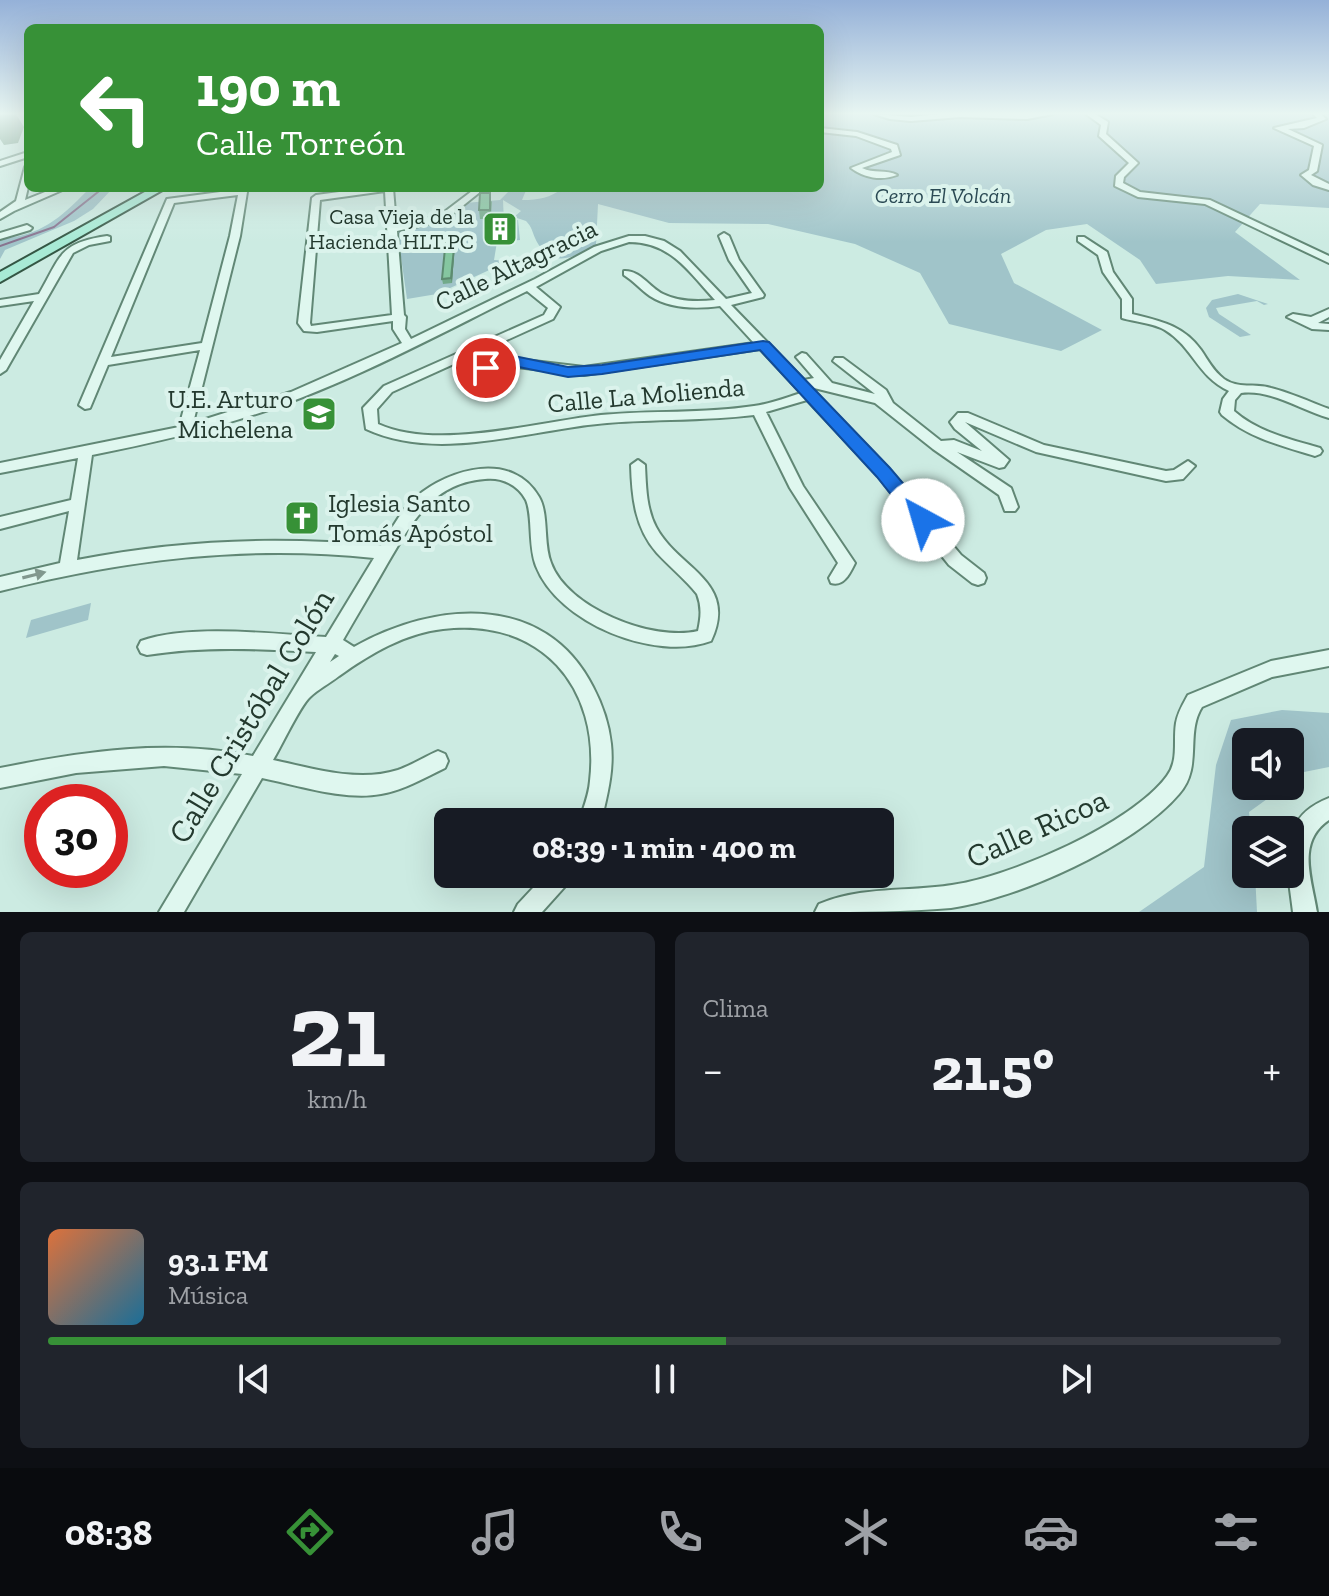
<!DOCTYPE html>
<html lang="es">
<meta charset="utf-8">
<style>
:root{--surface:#171b24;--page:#20242c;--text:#f1f3f6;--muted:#9ea1a6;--line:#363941;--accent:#379137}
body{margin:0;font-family:"Zilla Slab",serif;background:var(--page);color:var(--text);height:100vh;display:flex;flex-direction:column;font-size:30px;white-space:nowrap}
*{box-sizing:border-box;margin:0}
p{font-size:26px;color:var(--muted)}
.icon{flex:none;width:44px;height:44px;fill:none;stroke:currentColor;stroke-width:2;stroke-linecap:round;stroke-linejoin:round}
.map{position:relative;height:912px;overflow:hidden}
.sheet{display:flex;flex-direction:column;gap:20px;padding:20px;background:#0d0f14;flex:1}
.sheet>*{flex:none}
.banner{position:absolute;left:24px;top:24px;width:800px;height:168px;border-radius:12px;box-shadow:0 8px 32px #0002;background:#379137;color:#fff;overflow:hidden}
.fabs{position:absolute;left:1232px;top:728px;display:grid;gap:16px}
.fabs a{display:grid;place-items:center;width:72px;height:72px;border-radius:12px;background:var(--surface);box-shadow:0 8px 32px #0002;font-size:40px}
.speed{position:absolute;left:24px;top:784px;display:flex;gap:16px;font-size:40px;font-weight:700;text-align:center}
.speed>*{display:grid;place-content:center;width:104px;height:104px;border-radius:50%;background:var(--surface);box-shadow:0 8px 32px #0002;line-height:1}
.speed .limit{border:12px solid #d22;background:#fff;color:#111}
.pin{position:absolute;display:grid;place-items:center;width:68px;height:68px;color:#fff;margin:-34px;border:4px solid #fff;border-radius:50%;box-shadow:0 2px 8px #0007}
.me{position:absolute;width:88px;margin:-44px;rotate:321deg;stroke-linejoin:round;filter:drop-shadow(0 0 6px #0008)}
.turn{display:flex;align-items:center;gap:28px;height:168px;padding:0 40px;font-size:36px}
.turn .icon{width:104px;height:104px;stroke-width:2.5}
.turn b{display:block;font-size:56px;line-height:68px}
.big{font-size:60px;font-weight:800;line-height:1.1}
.sheet .card{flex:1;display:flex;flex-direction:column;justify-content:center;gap:12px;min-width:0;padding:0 28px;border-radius:12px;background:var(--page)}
.sheet .dial{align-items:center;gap:0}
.dial b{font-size:104px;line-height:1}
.song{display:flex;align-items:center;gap:24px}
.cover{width:96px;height:96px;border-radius:12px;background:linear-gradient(135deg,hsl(20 70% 55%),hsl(200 70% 35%))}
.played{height:8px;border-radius:4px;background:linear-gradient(90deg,var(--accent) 55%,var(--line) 55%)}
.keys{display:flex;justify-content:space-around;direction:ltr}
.heat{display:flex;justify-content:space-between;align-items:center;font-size:44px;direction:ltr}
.sheet .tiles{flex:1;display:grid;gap:20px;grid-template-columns:1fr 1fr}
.card:last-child{grid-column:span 2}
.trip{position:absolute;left:434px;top:808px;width:460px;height:80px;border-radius:12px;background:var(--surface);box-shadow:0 8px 32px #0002;font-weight:800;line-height:80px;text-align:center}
.menu{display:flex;height:128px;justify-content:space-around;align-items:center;background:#090b0e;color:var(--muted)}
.menu .icon{width:56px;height:56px}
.menu .selected{color:var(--accent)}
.menu b{font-size:36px;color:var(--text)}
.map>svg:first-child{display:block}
.green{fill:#a0c4c9}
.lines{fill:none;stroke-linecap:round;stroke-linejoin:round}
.stream{stroke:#88738f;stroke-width:2}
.minor-casing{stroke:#618775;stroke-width:4}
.major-casing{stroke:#345644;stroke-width:4}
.minor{fill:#dff7ef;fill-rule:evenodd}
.major{fill:#a8ead5;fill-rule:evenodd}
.wall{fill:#72aa8a}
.shaded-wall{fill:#5d8b70}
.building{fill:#85c6a0;stroke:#5d8b70;stroke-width:2}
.oneway{fill:#81988e}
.route{fill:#1a73e8;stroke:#114b97;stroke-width:2}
.labels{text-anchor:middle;stroke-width:8;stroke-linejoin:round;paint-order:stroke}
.far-park-label{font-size:22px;font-style:italic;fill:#2b4a54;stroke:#dbf3ec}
.far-poi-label{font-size:22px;fill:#23392e;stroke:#dbf3ec;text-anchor:end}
.street-label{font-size:26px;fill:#23392e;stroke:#dbf3ec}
.poi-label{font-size:26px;fill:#23392e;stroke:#dbf3ec;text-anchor:end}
.near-street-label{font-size:32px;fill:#23392e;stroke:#dbf3ec}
</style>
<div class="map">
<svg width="1329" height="912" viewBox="0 0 1329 912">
<rect width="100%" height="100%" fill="#ccebe2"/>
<g class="green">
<path d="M820,114H1329V208L1260,204L1235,232L1300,280L1228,276L1156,284L1140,260L1087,224L1046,230L1001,254L1014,283L1102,330L1061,351L949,324L920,273L855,244L768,224L669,223L598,204L596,245C574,258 550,270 535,238C532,231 532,227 526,221L514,217L521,211L503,200L504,222L518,220L520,240L497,242L494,260L509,261L437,294L407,299L397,229L437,222L465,203L500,200L512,188H527L522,200C539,200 550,198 563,188H820Z"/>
<path d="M76,188H113L93,209L74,221L5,250L0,259V239C42,235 59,219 87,191L73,190Z"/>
<polygon points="1238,294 1268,304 1264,305 1257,301 1216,308 1219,314 1251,335 1240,337 1209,317 1206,308 1212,300"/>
<polygon points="91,603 88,620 26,638 31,620"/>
<polygon points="1282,710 1329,713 1329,767 1304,772 1290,782 1290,742 1246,742 1246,786 1285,786 1249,812 1251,830 1246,830 1246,874 1255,874 1257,912 1139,912 1204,867 1216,765 1231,720"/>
</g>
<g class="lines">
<polyline class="stream" points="0,246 54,227 103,188"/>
<defs>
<g id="minor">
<polygon points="874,114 911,117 940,114 1053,114 1027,119 960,117 911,121 890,119"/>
<polygon points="1086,114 1095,114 1108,122 1106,134 1138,163 1124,177 1123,183 1140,192 1210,200 1329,256 1329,263 1205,204 1138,197 1115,186 1116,176 1129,163 1099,136 1101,125"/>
<polygon points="1313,114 1321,114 1326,119 1304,128 1288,129 1322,145 1317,171 1311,175 1329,184 1329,190 1313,185 1301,175 1309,170 1314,146 1274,128 1317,118"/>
<path d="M820,128L857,132L897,145L900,155L862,168C873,174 887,169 897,175C882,181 864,178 851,168L892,152L891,149L856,136L820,132Z"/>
<polygon points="28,152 28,157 0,166 0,161"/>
<polygon points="25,167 28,167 28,187 25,200 55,188 67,188 14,211 0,219 0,212 16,201"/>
<path d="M370,188H393L396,225L439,216L476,188H485L445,220L397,231L404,315L406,317L405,329L411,339L535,279L594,247L629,236H645L664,241L680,251L726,299L752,293L729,260L719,236L724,233L729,236L739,260L764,295L763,297L731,305L804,380L814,378L796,357L802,353L806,354L832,383L875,394L833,361L835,358H843L886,390L893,403L941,441L954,440L982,451L955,429L950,422L958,413H968L1044,445L1166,471L1174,470L1188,461L1195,466L1183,479L1166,481L1036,452L965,422L1009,460L1004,467L999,468L957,452L1011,488L1018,507L1015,511H1005L999,495L933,449L875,403L810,387L888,468L961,555L984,573L986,578L984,583L978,585L972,583L949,565L878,476L807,400L766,412L803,486L855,563C850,573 844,587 831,583L829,578L838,563L790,488L754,415C705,421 656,419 607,423C531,429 439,463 366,429L363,408L384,386L544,315L548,308L527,291C443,332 360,378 271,409C213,429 153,443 92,455L77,560C178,540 279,536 381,546C392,529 401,510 416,497C450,468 513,451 539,497C549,514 543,544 551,563C567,608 653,642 698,631C701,617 702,607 697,594C685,579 670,567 657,553C635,528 632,498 631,465L638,460L645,465C646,485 646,508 656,527C678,569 739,581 711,641C655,662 558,623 536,566C528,546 533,516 526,500C518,485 502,477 485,479C431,483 411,524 386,566C372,591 357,615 343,640L354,647C435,601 545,592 593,687C602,704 609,724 611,744C614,771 607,796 601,822H579C583,809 589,795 590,781C601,687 540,617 443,629C405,633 370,654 339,676C330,683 317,690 310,697C300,706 281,747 273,760C313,768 357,783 398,770C412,765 424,757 438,751L445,754L448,761L445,768C424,778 404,790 381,794C345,801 297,785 262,778L184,912H159L242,774L164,766L76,773L0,788V768C86,751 166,739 253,756L316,652C259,649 204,646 147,655L141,653L138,647L141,641C189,624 274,634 326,637L374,558C246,544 124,560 0,591V577L60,563L69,511L0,529V517L71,500L78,458L0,473V463L179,427L200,350L108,365L90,408L85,409L79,405L167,199L243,189L247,192L240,236L193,423L291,392L402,343L393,329V321L317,332L304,331L298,323L312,198L316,195ZM385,191L392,315L311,326L310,323L320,200ZM238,195L230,236L202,343L111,357L174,203ZM629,242C671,242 689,272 715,300C697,302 679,302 663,294C649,287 640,270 624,271V275C634,281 641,290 650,296C670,309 697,309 720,306L754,343L584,367L508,358L490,362L480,370L471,386L473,389H481C489,376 493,369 508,366L584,375L760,349L801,393C785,398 770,404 754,406C703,414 652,410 601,415C537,422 437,451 378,424L377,409L392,392L553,319L560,307L536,287L601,251ZM335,654L339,656L330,662Z"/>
<polygon points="27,225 32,228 30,230 0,239 0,233"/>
<path d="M107,236L110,237V241L89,245L73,253L6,370L0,374V360L34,301L0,306V300L39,294C61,256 59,243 107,236Z"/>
<path d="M1078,237H1084L1107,252L1113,272L1132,299V314C1160,321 1183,325 1201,350C1208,360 1213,371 1224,379C1238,389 1255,383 1271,388C1291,393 1310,402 1329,409V418C1301,410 1271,389 1241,393L1235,400L1234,411C1258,432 1289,439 1320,448L1322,451L1320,454L1315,456C1282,446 1249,438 1222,415L1220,412L1223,399L1229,391C1197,376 1193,347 1165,330C1154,323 1135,322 1122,318V299L1103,272L1098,255L1078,241Z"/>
<polygon points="1329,309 1329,317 1318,323 1329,324 1329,330 1312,329 1287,317 1293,314 1311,317"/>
<path d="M1329,650V666L1272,677L1202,707C1185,734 1203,767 1179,794C1135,846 1017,899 951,908C906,912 860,912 815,912L819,904C862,886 907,892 952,885C1010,877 1132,824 1167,776C1179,760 1173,741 1176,723C1178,712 1183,704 1188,695L1271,661Z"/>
<path d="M1329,798V820C1296,842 1312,879 1317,912H1293L1288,874H1290C1290,836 1289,814 1329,798Z"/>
<polygon points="546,874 572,874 569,882 542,912 514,912 518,904"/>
</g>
<polygon id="major" points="152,188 166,188 0,282 0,272"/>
</defs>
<use href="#minor" class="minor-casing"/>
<use href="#major" class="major-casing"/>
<use href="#minor" class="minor"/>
<use href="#major" class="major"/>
</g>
<g class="wall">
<polygon points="492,201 491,216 514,237 498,238 497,234 488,235 485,219 480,219 479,210"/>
<polygon points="455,238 455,242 452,283 443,284 442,279"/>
</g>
<g class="shaded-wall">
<polygon points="0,114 16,114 24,127 18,143 4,145 0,139"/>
<polygon points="496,225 513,228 514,237 498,238 497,234 488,235 486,226"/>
<polygon points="455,238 455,242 452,283 451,278"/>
</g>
<g class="building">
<polygon points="480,193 490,193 490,210 479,210"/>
<polygon points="511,214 513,228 497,229 496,225 486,226 485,216"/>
<polygon points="446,238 455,238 451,278 442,279"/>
</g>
<defs><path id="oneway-solid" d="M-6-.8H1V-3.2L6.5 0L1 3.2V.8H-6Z" transform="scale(2)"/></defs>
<use class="oneway" href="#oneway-solid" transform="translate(34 575) rotate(-14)"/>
<linearGradient id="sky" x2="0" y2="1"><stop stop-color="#95b1d8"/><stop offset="0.47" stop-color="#e8f6f2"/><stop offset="1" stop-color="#e8f6f2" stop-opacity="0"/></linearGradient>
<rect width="1329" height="242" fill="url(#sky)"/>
<polygon class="route" points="763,341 769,342 890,468 930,515 933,520 930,526 916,526 877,477 760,350 602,374 568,377 514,366 486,373 478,368 481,364 514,356 568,367 602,365"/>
<defs>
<symbol id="building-square" viewBox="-11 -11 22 22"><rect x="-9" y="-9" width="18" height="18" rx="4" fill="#379137" stroke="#dbf3ec"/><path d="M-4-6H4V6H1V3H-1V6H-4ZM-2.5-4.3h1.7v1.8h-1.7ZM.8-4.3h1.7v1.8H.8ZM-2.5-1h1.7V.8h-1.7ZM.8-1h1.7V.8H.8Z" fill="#fff"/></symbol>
<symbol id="school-square" viewBox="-11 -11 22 22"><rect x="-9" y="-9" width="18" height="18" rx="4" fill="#379137" stroke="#dbf3ec"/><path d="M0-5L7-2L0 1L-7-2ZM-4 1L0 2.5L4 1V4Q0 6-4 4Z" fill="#fff"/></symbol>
<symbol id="church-square" viewBox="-11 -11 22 22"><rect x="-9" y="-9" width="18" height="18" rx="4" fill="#379137" stroke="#dbf3ec"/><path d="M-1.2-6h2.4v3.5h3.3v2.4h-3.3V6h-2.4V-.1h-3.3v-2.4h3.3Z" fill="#fff"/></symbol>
</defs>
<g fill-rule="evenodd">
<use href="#building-square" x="480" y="209" width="40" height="40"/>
<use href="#school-square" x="299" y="394" width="40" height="40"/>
<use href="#church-square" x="282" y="498" width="40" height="40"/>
</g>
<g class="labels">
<g class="far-park-label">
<text x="943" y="203">Cerro El Volcán</text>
</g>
<g class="far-poi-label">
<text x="474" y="224">Casa Vieja de la<tspan x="474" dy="25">Hacienda HLT.PC</tspan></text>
</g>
<g class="street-label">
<text transform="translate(516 265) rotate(-26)" y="9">Calle Altagracia</text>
<text transform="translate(646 395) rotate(-5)" y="9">Calle La Molienda</text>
</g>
<g class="poi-label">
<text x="293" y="408">U.E. Arturo<tspan x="293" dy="30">Michelena</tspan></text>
<text x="328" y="512" text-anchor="start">Iglesia Santo<tspan x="328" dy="30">Tomás Apóstol</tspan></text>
</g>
<g class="near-street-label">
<text transform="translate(251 716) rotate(-59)" y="11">Calle Cristóbal Colón</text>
<text transform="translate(1037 828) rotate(-24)" y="11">Calle Ricoa</text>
</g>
</g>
</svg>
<div class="fabs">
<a><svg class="icon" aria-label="sound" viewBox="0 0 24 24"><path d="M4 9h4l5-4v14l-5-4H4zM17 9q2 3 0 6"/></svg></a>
<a><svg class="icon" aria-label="layers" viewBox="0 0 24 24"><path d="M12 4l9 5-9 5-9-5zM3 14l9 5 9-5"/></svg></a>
</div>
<div class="speed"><div class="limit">30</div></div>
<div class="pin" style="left:486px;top:368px;background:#d93025"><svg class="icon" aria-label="arrive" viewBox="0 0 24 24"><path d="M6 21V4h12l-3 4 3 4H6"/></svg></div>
<svg class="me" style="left:923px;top:520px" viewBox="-20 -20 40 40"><circle r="19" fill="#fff"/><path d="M0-13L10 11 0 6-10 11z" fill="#1a73e8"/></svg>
<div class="trip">08:39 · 1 min · 400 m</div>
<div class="banner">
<div class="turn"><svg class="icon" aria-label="left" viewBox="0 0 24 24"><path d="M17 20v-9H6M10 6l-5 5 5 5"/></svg><div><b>190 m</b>Calle Torreón</div></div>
</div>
</div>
<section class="sheet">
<div class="tiles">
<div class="card dial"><b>21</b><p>km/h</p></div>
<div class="card"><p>Clima</p>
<div class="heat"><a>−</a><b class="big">21.5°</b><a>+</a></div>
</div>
<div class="card">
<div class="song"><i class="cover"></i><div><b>93.1 FM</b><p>Música</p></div></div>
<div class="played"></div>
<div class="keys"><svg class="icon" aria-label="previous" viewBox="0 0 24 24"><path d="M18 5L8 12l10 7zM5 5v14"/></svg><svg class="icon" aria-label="pause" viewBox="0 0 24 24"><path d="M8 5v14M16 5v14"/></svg><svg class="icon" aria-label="next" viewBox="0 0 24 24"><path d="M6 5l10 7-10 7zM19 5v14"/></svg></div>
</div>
</div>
</section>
<nav class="menu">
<b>08:38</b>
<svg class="icon selected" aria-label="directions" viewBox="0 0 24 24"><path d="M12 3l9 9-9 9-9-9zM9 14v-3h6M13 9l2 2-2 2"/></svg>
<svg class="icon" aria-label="music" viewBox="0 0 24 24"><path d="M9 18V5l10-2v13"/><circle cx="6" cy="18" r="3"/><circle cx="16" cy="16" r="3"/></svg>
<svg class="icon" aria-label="phone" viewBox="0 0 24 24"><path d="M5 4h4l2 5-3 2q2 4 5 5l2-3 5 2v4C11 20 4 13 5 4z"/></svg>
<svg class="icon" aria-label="climate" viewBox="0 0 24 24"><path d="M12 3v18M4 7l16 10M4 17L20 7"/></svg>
<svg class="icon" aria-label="car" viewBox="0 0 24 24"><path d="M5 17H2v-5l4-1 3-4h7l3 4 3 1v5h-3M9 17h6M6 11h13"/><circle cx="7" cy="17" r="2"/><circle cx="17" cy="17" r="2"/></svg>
<svg class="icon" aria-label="filters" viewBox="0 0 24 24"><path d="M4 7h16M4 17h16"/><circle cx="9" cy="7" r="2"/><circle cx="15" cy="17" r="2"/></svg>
</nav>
